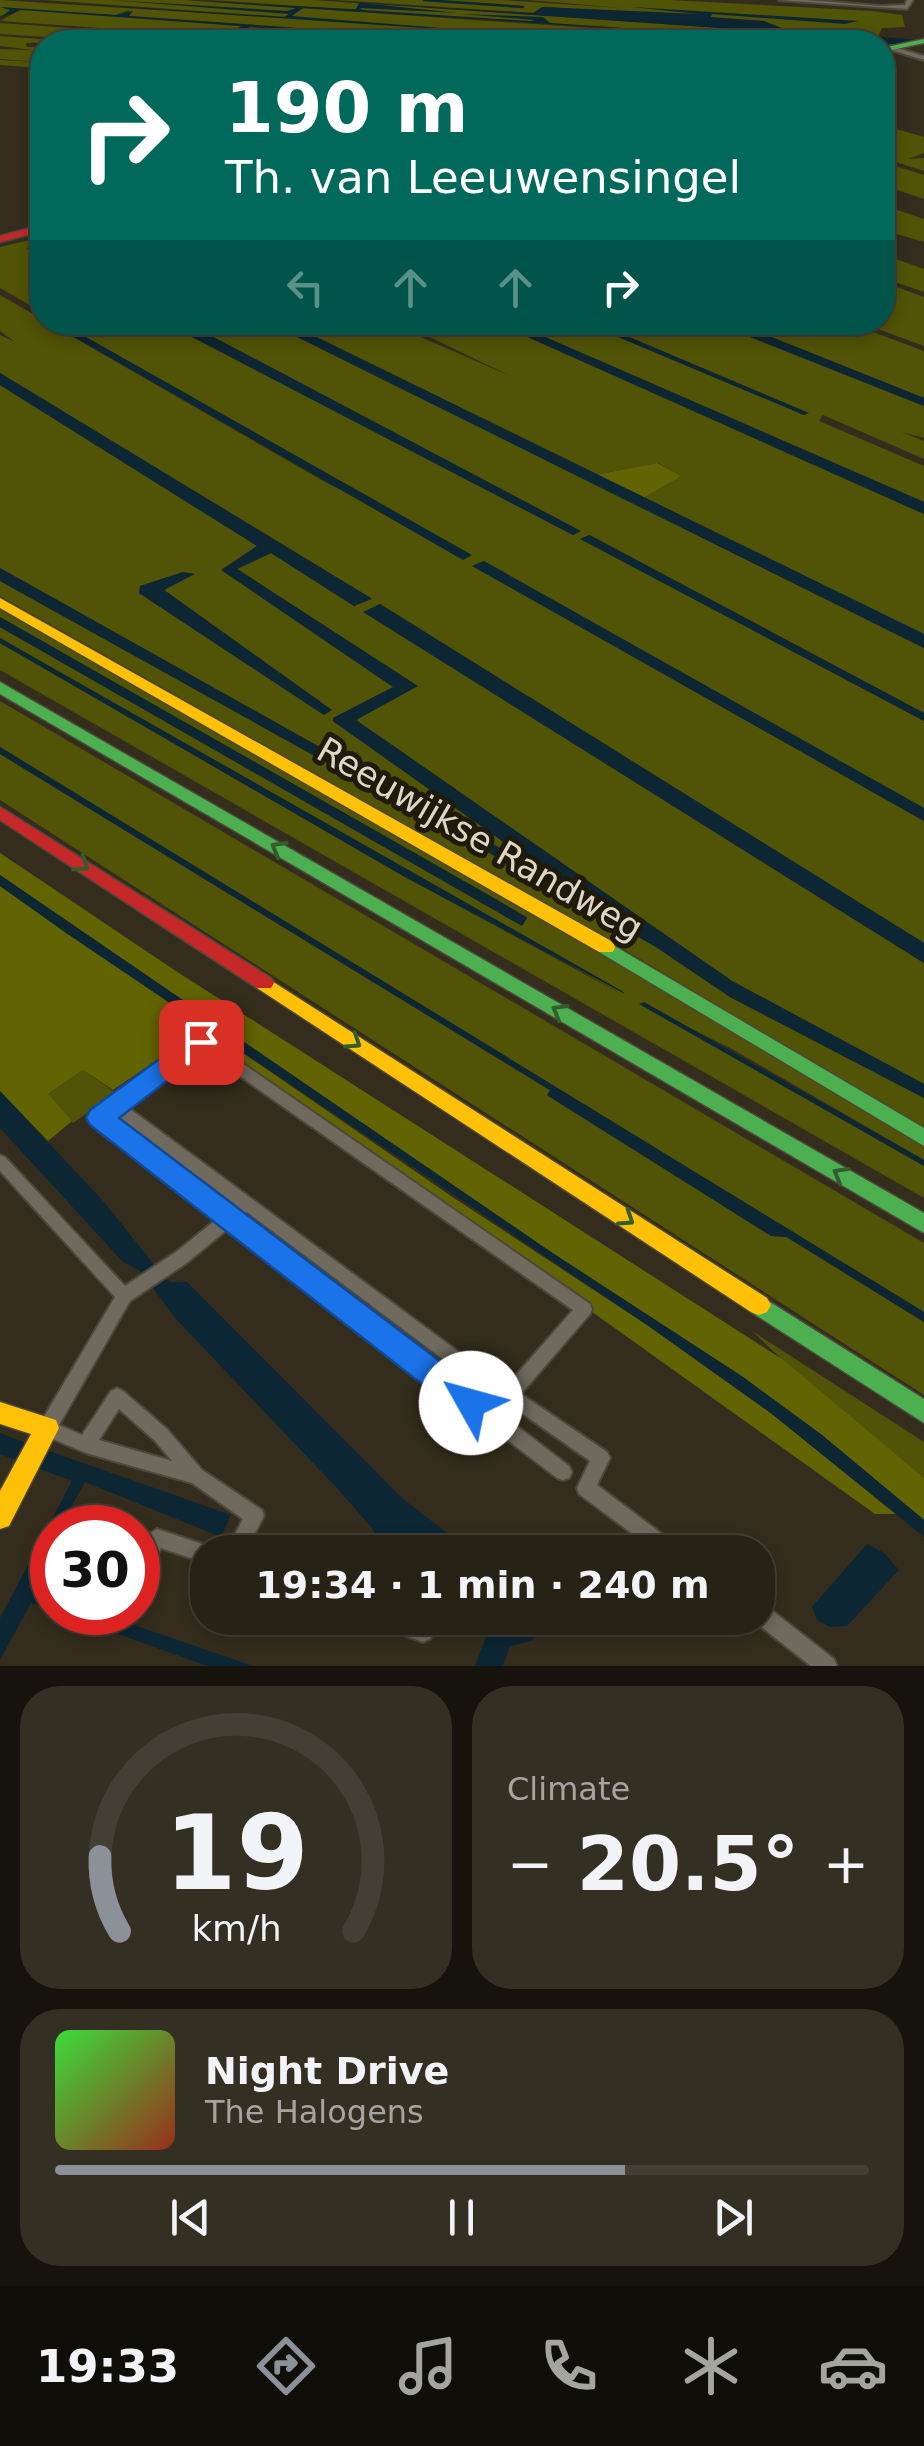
<!DOCTYPE html>
<meta charset="utf-8">
<style>
:root{--surface:#272216;--page:#332f23;--text:#f1f3f6;--muted:#a4a4a1;--line:#433f35;--accent:#8c9099}
body{margin:0;font-family:"DejaVu Sans",sans-serif;background:var(--page);color:var(--text);height:100vh;display:flex;flex-direction:column;font-size:38px;white-space:nowrap}
*{box-sizing:border-box;margin:0}
p{font-size:32px;color:var(--muted)}
.icon{flex:none;width:55px;height:55px;fill:none;stroke:currentColor;stroke-width:2;stroke-linecap:round;stroke-linejoin:round}
.map{position:relative;height:1666px;overflow:hidden}
.side{display:flex;flex-direction:column;gap:20px;padding:20px;background:#15130c;flex:1}
.side>*{flex:none}
.hud{position:absolute;left:30px;top:30px;width:865px;height:305px;border-radius:40px;box-shadow:0 5px 15px #0003,0 0 0 2px var(--line);background:#00695c;color:#fff;overflow:hidden}
.speed{position:absolute;left:30px;top:1505px;display:flex;gap:20px;font-size:50px;font-weight:700;text-align:center}
.speed>*{display:grid;place-content:center;width:130px;height:130px;border-radius:50%;background:var(--surface);box-shadow:0 5px 15px #0003,0 0 0 2px var(--line);line-height:1}
.speed .limit{border:15px solid #d22;background:#fff;color:#111}
.pin{position:absolute;display:grid;place-items:center;width:85px;height:85px;color:#fff;margin:-42px;border-radius:20px;box-shadow:0 5px 15px #0006}
.me{position:absolute;width:110px;margin:-55px;rotate:308deg;stroke-linejoin:round;filter:drop-shadow(0 0 8px #0008)}
.turn{display:flex;align-items:center;gap:35px;height:210px;padding:0 30px;font-size:45px}
.turn .icon{width:130px;height:130px;stroke-width:2.5}
.turn b{display:block;font-size:70px;line-height:85px}
.lanes{display:flex;align-items:center;height:95px;padding:0 30px;background:#0003;justify-content:center;gap:50px;direction:ltr}
.lanes .off{opacity:.35}
.big{font-size:75px;font-weight:600;line-height:1.1}
.side .tile{flex:1;display:flex;flex-direction:column;justify-content:center;gap:15px;min-width:0;padding:0 35px;border-radius:40px;background:var(--page)}
.side .dial{align-items:center;gap:0}
.dial svg{height:260px;overflow:visible;fill:none;stroke:var(--line);stroke-width:7;stroke-linecap:round;text-anchor:middle}
.dial text{fill:var(--text);stroke:none}
.song{display:flex;align-items:center;gap:30px}
.cover{width:120px;height:120px;border-radius:15px;background:linear-gradient(135deg,hsl(120 70% 55%),hsl(10 70% 35%))}
.played{height:10px;border-radius:5px;background:linear-gradient(90deg,var(--accent) 70%,var(--line) 70%)}
.keys{display:flex;justify-content:space-around;direction:ltr}
.heat{display:flex;justify-content:space-between;align-items:center;font-size:55px;direction:ltr}
.side .tiles{flex:1;display:grid;gap:20px;grid-template-columns:1fr 1fr}
.tile:last-child{grid-column:span 2}
.trip{position:absolute;left:190px;top:1535px;width:585px;height:100px;border-radius:40px;background:var(--surface);box-shadow:0 5px 15px #0003,0 0 0 2px var(--line);font-weight:600;line-height:100px;text-align:center}
.dock{display:flex;height:160px;justify-content:space-around;align-items:center;background:#100e09;color:var(--muted)}
.dock .icon{width:70px;height:70px}
.dock .selected{color:var(--accent)}
.dock b{font-size:45px;color:var(--text)}
.map>svg:first-child{display:block}
.green{fill:#515306;fill-rule:evenodd}
.forest{fill:#626404}
.water{fill:#0c2633}
.lines{fill:none;stroke-linecap:round;stroke-linejoin:round}
.stream{stroke:#0c2633;stroke-width:2.5}
.street-casing{stroke:#4e473b;stroke-width:4}
.fast-casing{stroke:#4e473b;stroke-width:3}
.slow-casing{stroke:#4e473b;stroke-width:3}
.jam-casing{stroke:#4e473b;stroke-width:3}
.street{fill:#70695e;fill-rule:evenodd}
.fast{fill:#4caf50;fill-rule:evenodd}
.slow{fill:#ffc107;fill-rule:evenodd}
.jam{fill:#c62828;fill-rule:evenodd}
.oneway{stroke:#345d2b}
.route{fill:#1a73e8;stroke:#114b97;stroke-width:2.5}
.labels{text-anchor:middle;stroke-width:10;stroke-linejoin:round;paint-order:stroke}
.street-label{font-size:35px;fill:#dfd6c6;stroke:#201a0d}
</style>
<div class="map">
<svg width="924" height="1666" viewBox="0 0 924 1666">
<rect width="100%" height="100%" fill="#342d1d"/>
<g class="green">
<polygon points="0,0 484,31 44,0 185,0 795,42 659,35 736,42 658,42 496,32 537,36 531,42 435,37 429,31 410,36 129,16 129,10 116,15 73,13 243,26 234,35 249,27 467,42 305,42 0,21 20,10 0,16"/>
<polygon points="211,0 314,0 765,31 794,38 867,42 827,42"/>
<polygon points="337,0 501,0 622,8 529,0 670,0 872,11 902,15 905,27 882,28 878,37 912,40 800,36 802,33 877,37 786,30 763,21 546,7 533,13"/>
<polygon points="0,23 269,42 84,39 90,33 76,39 0,34"/>
<polygon points="0,36 78,42 26,43 27,47 42,47 38,50 42,52 42,68 0,65 0,60 39,62 0,59 0,49 33,50 0,46"/>
<polygon points="882,125 924,137 924,153 908,159 924,158 924,171 883,158"/>
<polygon points="882,162 924,175 924,199 883,185"/>
<polygon points="883,205 924,219 924,242 883,230"/>
<polygon points="42,237 42,246 26,248 42,258 42,312 0,288 0,247"/>
<polygon points="882,254 924,269 924,292 883,278"/>
<polygon points="883,282 924,297 924,346 861,323 882,322"/>
<polygon points="0,295 325,482 471,555 61,323 165,323 573,535 580,531 187,323 269,323 924,648 924,713 590,535 581,539 924,721 924,808 473,566 924,821 924,943 380,604 364,612 924,963 924,1084 732,981 356,720 417,686 237,569 271,553 354,606 371,598 0,373 0,335 15,342 0,331"/>
<polygon points="288,323 389,323 512,377 401,323 496,323 924,514 924,634 643,498 682,476 658,463 595,475"/>
<polygon points="513,323 585,323 804,415 808,413 596,323 715,323 924,406 924,438 902,432 924,441 924,459 823,415 819,421 924,466 924,502"/>
<polygon points="736,323 849,323 924,351 924,398"/>
<path d="M0,385L257,546L222,570L394,687L333,718L334,722L561,882L0,568ZM183,572L164,590L331,710L324,715L139,593L141,586Z"/>
<polygon points="0,581 563,894 656,947 730,997 924,1098 924,1129 563,913 0,596"/>
<polygon points="0,608 505,894 924,1146 924,1160 732,1049 639,1003 924,1166 924,1198 0,670 0,643 405,877 623,995 0,638 0,627 521,925 527,917 0,617"/>
<polygon points="0,701 924,1243 924,1312 0,747"/>
<polygon points="0,754 551,1091 548,1096 771,1236 786,1237 924,1322 924,1395 0,800"/>
<polygon points="83,1070 116,1093 73,1123 47,1095"/>
<polygon points="752,1331 924,1442 924,1478 805,1381"/>
</g>
<g class="forest">
<polygon points="657,463 682,476 643,498 595,475"/>
<polygon points="0,853 179,973 782,1359 924,1478 924,1520 822,1435 743,1377 551,1252 0,875"/>
<polygon points="0,886 451,1196 650,1327 772,1414 897,1514 875,1514 199,1031 113,1090 83,1070 48,1094 72,1121 48,1141 0,1091"/>
</g>
<g class="water">
<polygon points="19,0 284,17 289,14 110,0 287,11 296,8 185,0 350,9 356,9 359,3 314,0 533,13 542,7 699,14 631,7 858,21 845,24 712,14 711,17 764,21 786,30 924,40 883,48 882,42 794,38 765,31 362,3 458,13 360,8 363,10 530,21 535,20 462,14 543,17 550,23 827,42 303,8 292,16 537,36"/>
<polygon points="0,7 116,15 133,11 129,16 410,36 429,31 435,37 511,42 250,27 230,35 241,26 21,10 0,18 10,10"/>
<polygon points="50,323 61,323 472,555 463,560"/>
<polygon points="165,323 187,323 581,531 573,535"/>
<polygon points="269,323 288,323 924,634 924,648"/>
<polygon points="496,323 513,323 924,502 924,514"/>
<polygon points="585,323 596,323 809,413 804,415"/>
<polygon points="715,323 736,323 924,398 924,406"/>
<polygon points="0,373 372,599 354,606 271,553 237,569 418,686 356,720 732,981 924,1084 924,1098 730,997 656,947 563,894 0,581 0,568 557,880 333,721 333,718 393,687 221,570 257,546 0,385"/>
<polygon points="589,535 924,713 924,721 580,539"/>
<polygon points="484,561 924,808 924,821 472,566"/>
<polygon points="183,572 195,574 164,590 332,710 324,715 139,593 140,586"/>
<polygon points="380,604 924,943 924,963 363,612"/>
<polygon points="0,617 499,901 527,918 522,926 0,627"/>
<polygon points="0,638 622,991 625,994 405,877 0,643"/>
<polygon points="0,747 924,1312 924,1322 787,1237 771,1236 547,1095 550,1090 0,754"/>
<polygon points="0,875 551,1252 743,1377 822,1435 924,1520 924,1537 772,1414 650,1327 66,933 0,886"/>
<polygon points="644,1002 924,1160 924,1166 639,1004"/>
<polygon points="0,1091 104,1202 164,1277 170,1282 187,1282 403,1499 472,1552 384,1552 372,1528 337,1488 176,1319 140,1271 123,1262 0,1128"/>
<polygon points="0,1433 29,1444 231,1515 221,1537 85,1482 60,1527 52,1528 52,1542 28,1587 52,1597 52,1610 31,1603 0,1660 0,1618 72,1481 0,1454"/>
<polygon points="867,1544 884,1553 899,1570 847,1626 830,1627 817,1620 812,1607"/>
<polygon points="60,1613 99,1613 253,1666 207,1666"/>
<polygon points="455,1618 542,1618 545,1629 531,1641 510,1646 503,1666 475,1666 489,1629"/>
</g>
<g class="lines">
<polyline class="stream" points="424,0 523,7"/>
<defs>
<g id="street">
<polygon points="779,0 806,0 880,6 905,5 907,0 913,0 907,9"/>
<polygon points="890,46 924,56 924,60 888,49"/>
<path d="M201,1037L206,1038L590,1304L592,1309L590,1314L521,1394L607,1452L610,1458L597,1485L678,1546L680,1552H657L579,1494L577,1488L590,1461L503,1400L500,1395L503,1390L573,1310L201,1049L126,1106L494,1378L497,1383L484,1401L569,1466L572,1472L569,1478L563,1480L557,1478L230,1227L188,1262L130,1301L59,1425L82,1435L111,1391L117,1388L123,1391L167,1429L202,1470L262,1510L264,1516L245,1552H226L243,1519L192,1483L86,1453L41,1434L38,1428L41,1422L115,1297L0,1171V1155L5,1157L125,1286L176,1252L218,1218L94,1122L91,1118L94,1114L196,1038ZM115,1114L235,1204L229,1209L110,1118ZM247,1212L476,1384L470,1391L241,1217ZM119,1409L155,1441L172,1461L99,1440Z"/>
<path d="M157,1529L208,1546L215,1549L216,1552H208V1564L161,1548L145,1579L138,1581C137,1562 138,1539 157,1529Z"/>
<polygon points="758,1602 765,1605 834,1659 837,1666 811,1666 751,1619 758,1618"/>
<polygon points="373,1618 409,1618 430,1625 433,1632 430,1639 423,1642 376,1625"/>
</g>
<g id="fast">
<polygon points="924,39 924,43 882,52 882,48"/>
<polygon points="0,682 924,1213 924,1233 0,694"/>
<polygon points="606,941 924,1128 924,1146 599,952 597,947 599,942"/>
<polygon points="759,1295 924,1399 924,1423 751,1312 747,1305 751,1298"/>
</g>
<g id="slow">
<polygon points="0,598 613,942 615,947 613,952 599,952 0,608"/>
<polygon points="264,976 767,1298 771,1305 767,1312 759,1315 751,1312 257,988 254,983 257,978"/>
<polygon points="0,1402 56,1420 59,1428 9,1526 0,1529 0,1491 31,1434 0,1424"/>
</g>
<g id="jam">
<polygon points="42,225 42,231 0,242 0,236"/>
<polygon points="0,807 271,978 274,983 271,988 257,988 0,820"/>
</g>
</defs>
<use href="#street" class="street-casing"/>
<use href="#fast" class="fast-casing"/>
<use href="#slow" class="slow-casing"/>
<use href="#jam" class="jam-casing"/>
<use href="#street" class="street"/>
<use href="#fast" class="fast"/>
<use href="#slow" class="slow"/>
<use href="#jam" class="jam"/>
</g>
<defs><path id="oneway-chevron" d="M-2-3.5L2.5 0L-2 3.5" fill="none" stroke-width="1.6" stroke-linecap="round" stroke-linejoin="round" transform="scale(2.5)"/></defs>
<g class="oneway">
<use href="#oneway-chevron" transform="translate(278 848) rotate(-150)"/>
<use href="#oneway-chevron" transform="translate(82 865) rotate(33)"/>
<use href="#oneway-chevron" transform="translate(559 1011) rotate(-150)"/>
<use href="#oneway-chevron" transform="translate(354 1042) rotate(33)"/>
<use href="#oneway-chevron" transform="translate(840 1174) rotate(-150)"/>
<use href="#oneway-chevron" transform="translate(627 1219) rotate(33)"/>
</g>
<polygon class="route" points="201,1032 210,1035 214,1042 210,1048 119,1118 482,1393 487,1403 482,1413 471,1417 459,1413 90,1125 86,1118 90,1110 192,1035"/>
<g class="labels">
<g class="street-label">
<text transform="translate(480 839) rotate(30)" y="12">Reeuwijkse Randweg</text>
</g>
</g>
</svg>
<div class="speed"><div class="limit">30</div></div>
<div class="pin" style="left:201px;top:1042px;background:#d93025"><svg class="icon" aria-label="arrive" viewBox="0 0 24 24"><path d="M6 21V4h12l-3 4 3 4H6"/></svg></div>
<svg class="me" style="left:471px;top:1403px" viewBox="-20 -20 40 40"><circle r="19" fill="#fff"/><path d="M0-13L10 11 0 6-10 11z" fill="#1a73e8"/></svg>
<div class="trip">19:34 · 1 min · 240 m</div>
<div class="hud">
<div class="turn"><svg class="icon" aria-label="right" viewBox="0 0 24 24"><path d="M7 20v-9h11M14 6l5 5-5 5"/></svg><div><b>190 m</b>Th. van Leeuwensingel</div></div>
<div class="lanes"><svg class="icon off" aria-label="left" viewBox="0 0 24 24"><path d="M17 20v-9H6M10 6l-5 5 5 5"/></svg><svg class="icon off" aria-label="ahead" viewBox="0 0 24 24"><path d="M12 20V5M6 11l6-6 6 6"/></svg><svg class="icon off" aria-label="ahead" viewBox="0 0 24 24"><path d="M12 20V5M6 11l6-6 6 6"/></svg><svg class="icon" aria-label="right" viewBox="0 0 24 24"><path d="M7 20v-9h11M14 6l5 5-5 5"/></svg></div>
</div>
</div>
<section class="side">
<div class="tiles">
<div class="tile dial"><svg viewBox="0 0 100 80">
<path d="M14 69A42 42 0 1 1 86 69"/>
<path d="M14 69A42 42 0 0 1 8 46" stroke="#8c9099"/>
<text x="50" y="56" font-size="32" font-weight="700">19</text>
<text x="50" y="72" font-size="11">km/h</text>
</svg></div>
<div class="tile"><p>Climate</p>
<div class="heat"><a>−</a><b class="big">20.5°</b><a>+</a></div>
</div>
<div class="tile">
<div class="song"><i class="cover"></i><div><b>Night Drive</b><p>The Halogens</p></div></div>
<div class="played"></div>
<div class="keys"><svg class="icon" aria-label="previous" viewBox="0 0 24 24"><path d="M18 5L8 12l10 7zM5 5v14"/></svg><svg class="icon" aria-label="pause" viewBox="0 0 24 24"><path d="M8 5v14M16 5v14"/></svg><svg class="icon" aria-label="next" viewBox="0 0 24 24"><path d="M6 5l10 7-10 7zM19 5v14"/></svg></div>
</div>
</div>
</section>
<nav class="dock">
<b>19:33</b>
<svg class="icon selected" aria-label="directions" viewBox="0 0 24 24"><path d="M12 3l9 9-9 9-9-9zM9 14v-3h6M13 9l2 2-2 2"/></svg>
<svg class="icon" aria-label="music" viewBox="0 0 24 24"><path d="M9 18V5l10-2v13"/><circle cx="6" cy="18" r="3"/><circle cx="16" cy="16" r="3"/></svg>
<svg class="icon" aria-label="phone" viewBox="0 0 24 24"><path d="M5 4h4l2 5-3 2q2 4 5 5l2-3 5 2v4C11 20 4 13 5 4z"/></svg>
<svg class="icon" aria-label="climate" viewBox="0 0 24 24"><path d="M12 3v18M4 7l16 10M4 17L20 7"/></svg>
<svg class="icon" aria-label="car" viewBox="0 0 24 24"><path d="M5 17H2v-5l4-1 3-4h7l3 4 3 1v5h-3M9 17h6M6 11h13"/><circle cx="7" cy="17" r="2"/><circle cx="17" cy="17" r="2"/></svg>
</nav>
